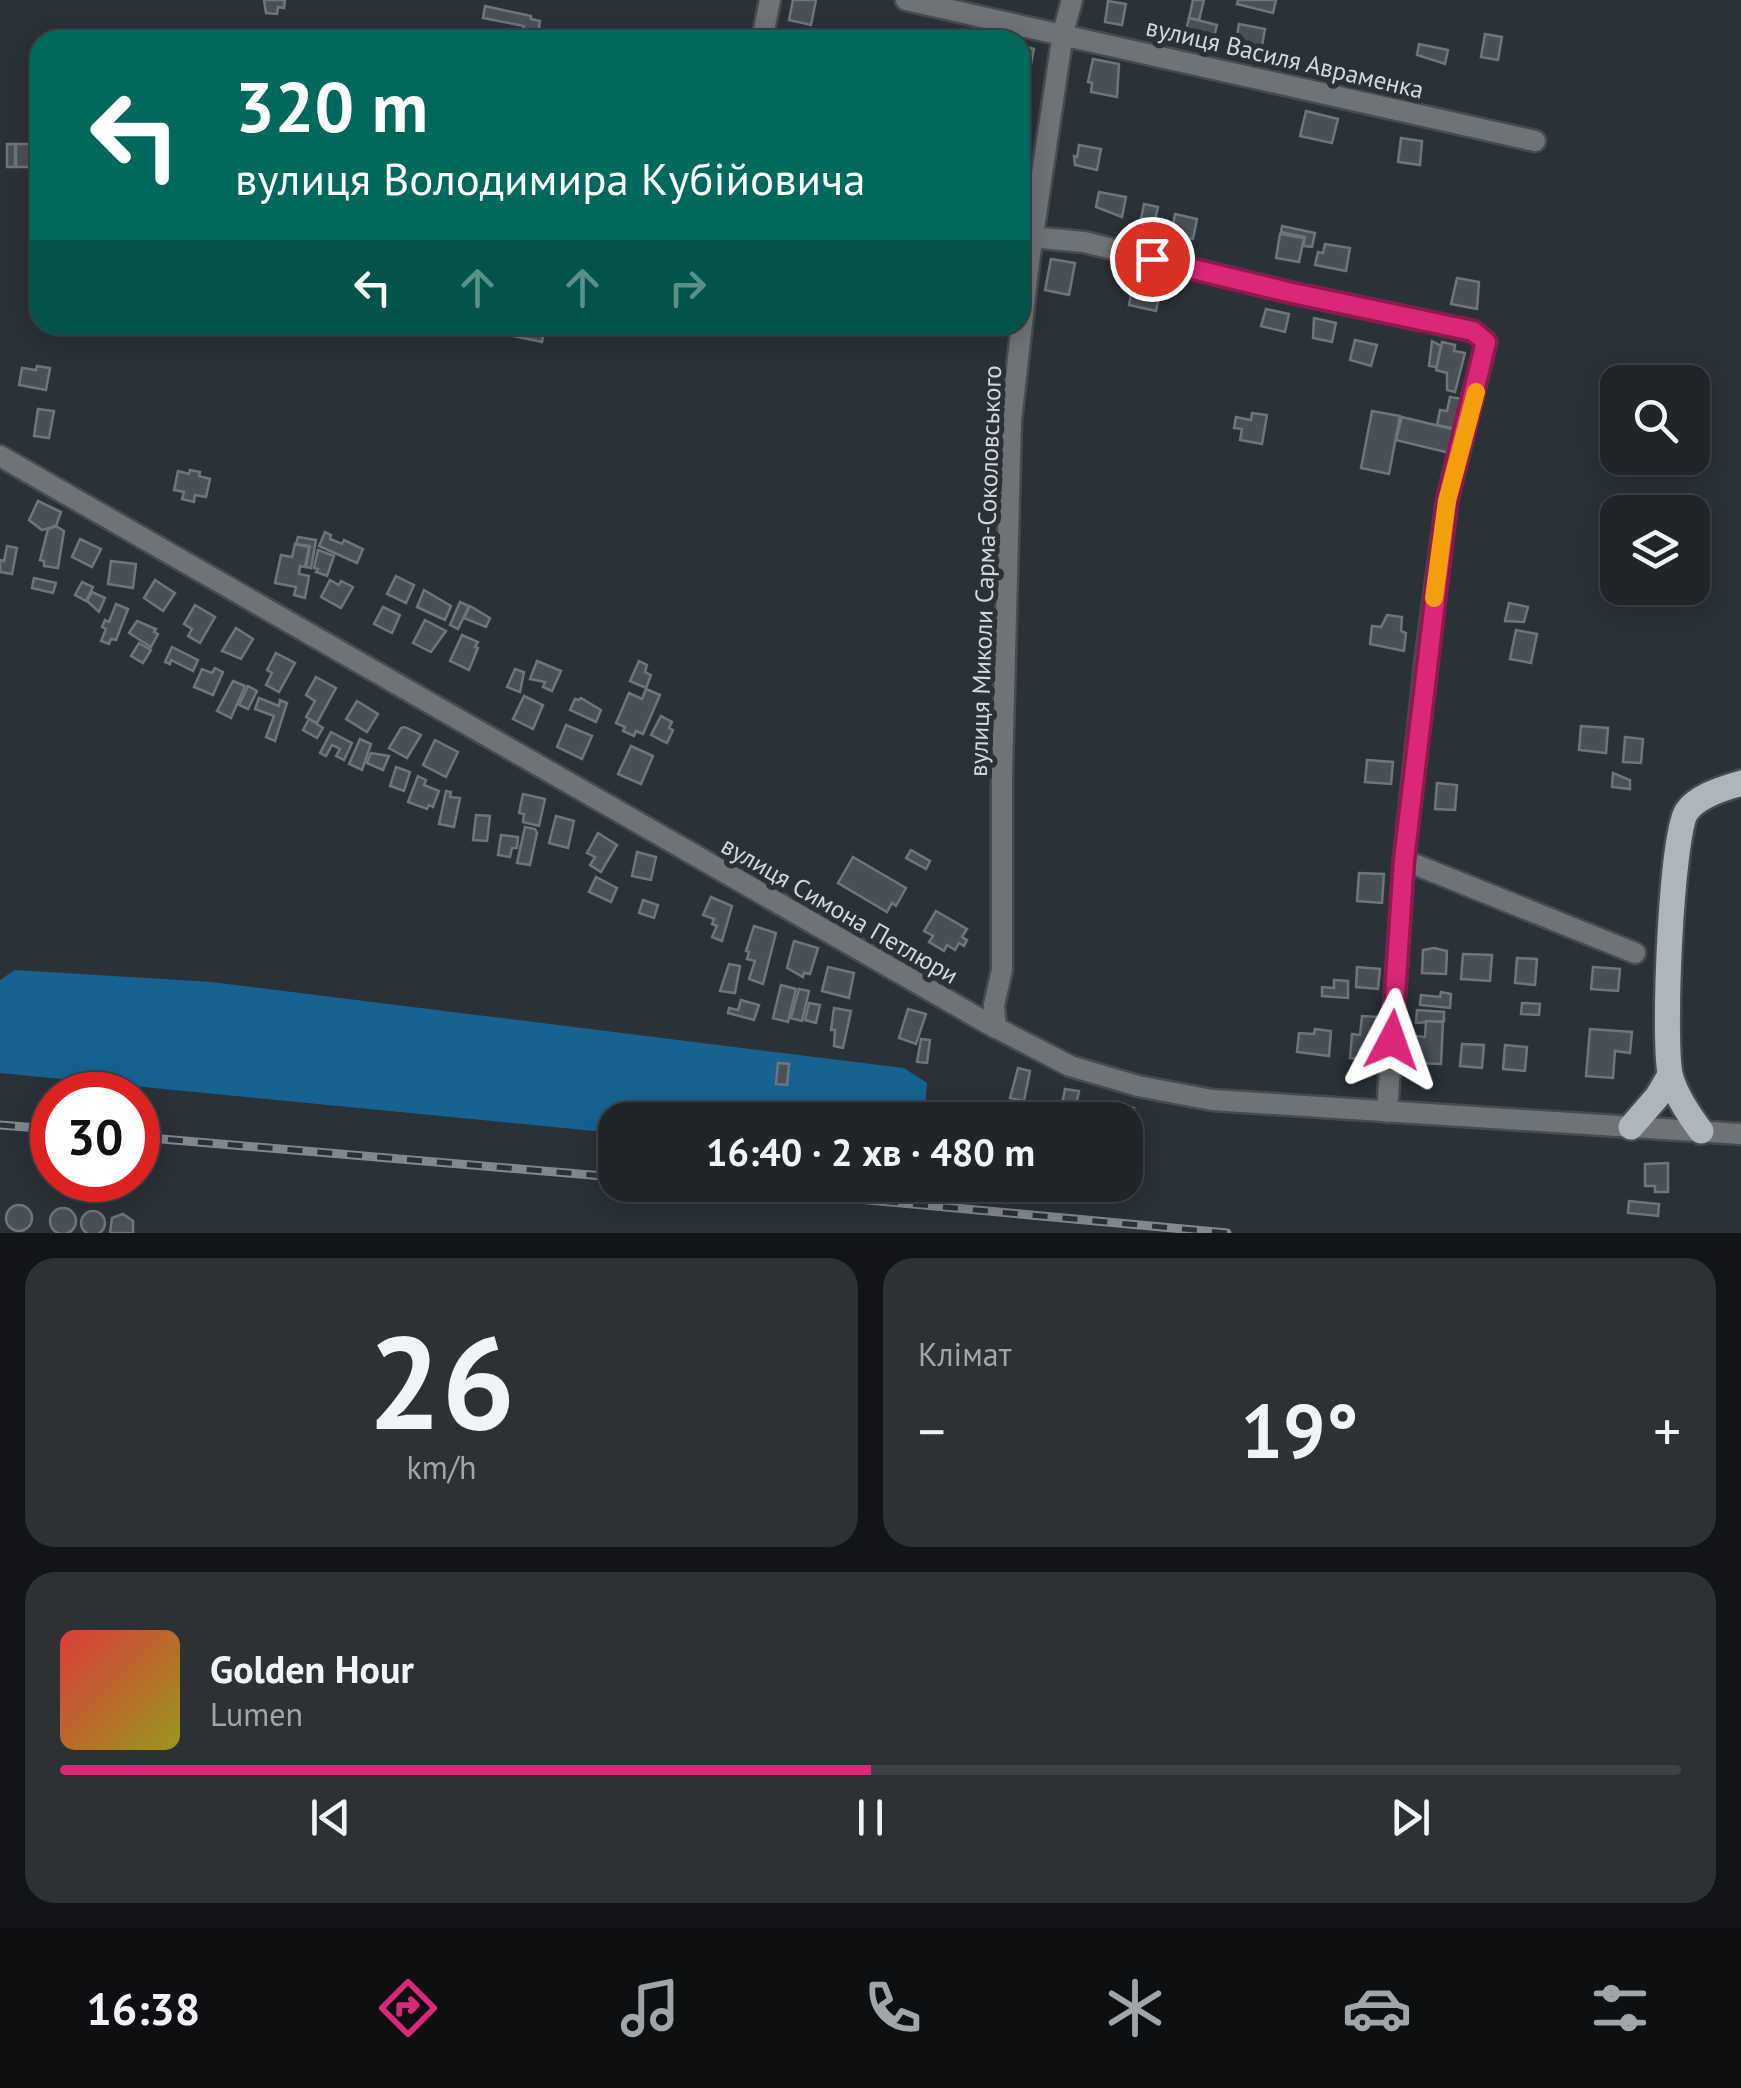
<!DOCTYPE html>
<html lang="uk">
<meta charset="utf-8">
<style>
:root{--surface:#202529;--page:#2d3135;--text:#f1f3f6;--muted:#a2a5a8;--line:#3d4246;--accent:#db2777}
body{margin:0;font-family:"PT Sans",sans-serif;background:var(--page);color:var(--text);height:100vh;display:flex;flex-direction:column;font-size:38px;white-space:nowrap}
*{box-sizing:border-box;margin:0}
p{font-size:32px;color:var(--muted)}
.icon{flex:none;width:55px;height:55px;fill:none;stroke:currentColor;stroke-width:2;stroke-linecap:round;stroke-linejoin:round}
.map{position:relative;height:1233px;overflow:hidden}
.panel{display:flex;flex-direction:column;gap:25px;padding:25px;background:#121417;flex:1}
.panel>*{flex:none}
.banner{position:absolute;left:30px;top:30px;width:1000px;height:305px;border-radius:30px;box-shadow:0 5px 25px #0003,0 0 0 2px var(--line);background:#00695c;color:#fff;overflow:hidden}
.tools{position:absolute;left:1600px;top:365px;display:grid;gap:20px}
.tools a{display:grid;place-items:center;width:110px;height:110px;border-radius:20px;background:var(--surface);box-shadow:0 5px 25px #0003,0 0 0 2px var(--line);font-size:50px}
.speed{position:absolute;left:30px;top:1072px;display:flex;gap:20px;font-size:50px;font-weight:700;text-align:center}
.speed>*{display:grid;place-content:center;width:130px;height:130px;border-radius:50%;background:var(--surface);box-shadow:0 5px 25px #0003,0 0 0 2px var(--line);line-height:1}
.speed .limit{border:15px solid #d22;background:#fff;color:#111}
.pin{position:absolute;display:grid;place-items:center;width:85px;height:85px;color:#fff;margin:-42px;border:5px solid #fff;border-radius:50%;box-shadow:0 2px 10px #0007}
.me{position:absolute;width:110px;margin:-55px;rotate:4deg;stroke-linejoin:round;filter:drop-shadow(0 0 8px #0008)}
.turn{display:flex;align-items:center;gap:35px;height:210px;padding:0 40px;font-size:45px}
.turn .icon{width:130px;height:130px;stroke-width:2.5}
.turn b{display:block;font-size:70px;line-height:85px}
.lanes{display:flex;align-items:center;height:95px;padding:0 40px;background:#0003;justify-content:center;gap:50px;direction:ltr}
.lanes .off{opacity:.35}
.big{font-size:75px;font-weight:700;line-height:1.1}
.panel .widget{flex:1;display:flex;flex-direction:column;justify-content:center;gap:15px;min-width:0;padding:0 35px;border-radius:30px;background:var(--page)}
.panel .dial{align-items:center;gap:0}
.dial b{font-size:130px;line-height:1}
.song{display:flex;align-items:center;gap:30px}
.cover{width:120px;height:120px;border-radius:15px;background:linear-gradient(135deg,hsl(0 70% 55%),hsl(60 70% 35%))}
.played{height:10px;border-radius:5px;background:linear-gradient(90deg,var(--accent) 50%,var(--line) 50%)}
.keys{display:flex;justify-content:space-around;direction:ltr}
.heat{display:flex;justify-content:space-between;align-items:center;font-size:55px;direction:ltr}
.panel .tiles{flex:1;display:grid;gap:25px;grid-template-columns:1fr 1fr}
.widget:last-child{grid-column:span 2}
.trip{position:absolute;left:598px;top:1102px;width:545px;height:100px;border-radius:30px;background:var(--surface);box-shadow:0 5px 25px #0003,0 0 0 2px var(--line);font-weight:700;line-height:100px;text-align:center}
.tab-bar{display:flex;height:160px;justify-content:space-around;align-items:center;background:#0d0f10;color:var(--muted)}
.tab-bar .icon{width:70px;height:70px}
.tab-bar .current{color:var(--accent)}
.tab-bar b{font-size:45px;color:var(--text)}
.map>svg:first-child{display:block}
.forest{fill:#166391}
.building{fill:#495157;stroke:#6e767c;stroke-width:2.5}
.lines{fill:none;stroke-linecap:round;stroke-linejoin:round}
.minor-casing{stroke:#454c51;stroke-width:25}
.major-casing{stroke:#454c51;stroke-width:30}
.minor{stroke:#707376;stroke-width:20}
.major{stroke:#aeb5bb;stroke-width:25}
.rail-casing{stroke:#82888d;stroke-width:9}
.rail{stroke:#2a3137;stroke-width:5;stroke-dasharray:15;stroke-linecap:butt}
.route-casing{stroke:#8e194d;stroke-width:25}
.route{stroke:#db2777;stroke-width:18}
.slow{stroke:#f59e0b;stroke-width:18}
.labels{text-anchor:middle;stroke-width:10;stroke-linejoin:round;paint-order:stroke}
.street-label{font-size:25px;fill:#d3d8db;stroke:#2a3137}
</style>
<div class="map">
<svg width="1741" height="1233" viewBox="0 0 1741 1233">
<rect width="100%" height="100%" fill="#2a3137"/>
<polygon class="forest" points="15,970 211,982 904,1068 927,1083 924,1120 615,1120 615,1133 0,1073 0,980"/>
<g class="building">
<polygon points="264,0 285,0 284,8 278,7 277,14 266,13"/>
<polygon points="793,0 816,0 811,25 789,20"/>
<polygon points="1193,0 1204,0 1199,20 1189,18"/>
<polygon points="1238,0 1276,0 1273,13 1237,4"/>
<polygon points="1108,1 1126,4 1122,25 1105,22"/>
<polygon points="485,6 531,16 531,19 540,21 538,35 522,32 524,26 483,18"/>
<polygon points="1189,18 1217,25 1212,45 1202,43 1201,46 1184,39"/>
<polygon points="1239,24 1265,29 1260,57 1234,52"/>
<polygon points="1485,34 1502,37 1498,60 1481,57"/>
<polygon points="1419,44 1448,50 1445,64 1417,55"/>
<polygon points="1020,45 1034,49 1030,69 1020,67"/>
<polygon points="1093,59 1119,64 1117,97 1091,92 1092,83 1088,82"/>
<polygon points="1306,111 1338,119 1332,143 1300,136"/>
<polygon points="1401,138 1422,141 1420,165 1398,162"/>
<rect x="7" y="144" width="8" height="23"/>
<polygon points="16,144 32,144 33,167 16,167"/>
<polygon points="1079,145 1101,149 1097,170 1075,165 1074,156 1077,157"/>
<polygon points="1099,192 1126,197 1122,217 1096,207"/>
<polygon points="1144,204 1158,207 1151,237 1138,234"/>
<polygon points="1175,214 1197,219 1193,239 1171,234"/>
<polygon points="1282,226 1315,233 1312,247 1303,246 1305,237 1281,232"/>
<polygon points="1280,234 1304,238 1299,262 1276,258"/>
<polygon points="1325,244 1350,248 1346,271 1315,265 1318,252 1323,253"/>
<polygon points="1051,259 1075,263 1069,295 1045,290"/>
<polygon points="1134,278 1162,284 1156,311 1129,305"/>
<polygon points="1457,278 1479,282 1477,309 1451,304"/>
<polygon points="1266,309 1289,314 1285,332 1261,326"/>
<polygon points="1314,318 1336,323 1332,342 1313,338"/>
<polygon points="511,325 545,325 542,342 508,335"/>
<polygon points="1355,340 1377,345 1371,366 1350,360"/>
<polygon points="1432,341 1441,346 1437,367 1429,366"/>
<polygon points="1442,342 1455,345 1454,351 1465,353 1455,392 1447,390 1447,373 1436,370"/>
<polygon points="37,366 50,368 46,390 19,385 22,368 36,370"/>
<polygon points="1450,397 1463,399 1457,429 1437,425 1440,410 1447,411"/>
<polygon points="38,409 54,411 49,438 34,436"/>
<polygon points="1372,411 1400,416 1389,474 1361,468"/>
<polygon points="1252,413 1267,415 1262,444 1240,440 1242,429 1234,428 1236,417 1251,420"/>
<polygon points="1402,417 1456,430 1450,453 1396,440"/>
<polygon points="190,470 200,472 199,476 210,479 206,497 195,495 194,502 182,499 184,492 174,490 178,471 189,474"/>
<polygon points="38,501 61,512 56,526 42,530 29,520"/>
<polygon points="56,526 64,531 58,568 44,566 44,561 40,560 48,529"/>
<polygon points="325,532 331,535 330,539 342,544 344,540 363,549 357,563 319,546"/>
<polygon points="298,537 316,540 311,568 306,567 310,546 296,544"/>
<polygon points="80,539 101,549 92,567 72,557"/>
<polygon points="295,544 309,547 305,567 300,566 299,574 309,576 305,598 294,595 296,587 275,583 281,555 292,557"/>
<polygon points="7,546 17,548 12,574 0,572 0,560 4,561"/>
<polygon points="318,550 334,556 327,576 316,572 318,569 314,568"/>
<polygon points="111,561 136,564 133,588 108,584"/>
<polygon points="396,576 414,585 406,603 387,594"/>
<polygon points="34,578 56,583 53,593 32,588"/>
<polygon points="155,580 175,593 163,611 144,598"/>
<polygon points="330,580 339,585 341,581 353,587 341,608 321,597"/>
<polygon points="82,582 93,587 86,601 75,595"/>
<polygon points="424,590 451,606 445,620 417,607"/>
<polygon points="92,592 105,598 99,612 87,601"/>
<polygon points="460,602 469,606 458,629 450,625"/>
<polygon points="1509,603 1528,607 1524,622 1505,621"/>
<polygon points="116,604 128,609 116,640 111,639 109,644 101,641 106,629 102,627 105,620 109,622"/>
<polygon points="195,605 215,617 200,643 188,636 192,629 184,624"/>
<polygon points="470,606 490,618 486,627 464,618"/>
<polygon points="383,607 400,615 392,633 374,624"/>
<polygon points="1387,615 1402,617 1401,631 1406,633 1404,651 1370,644 1372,626 1381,627"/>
<polygon points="425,620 446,631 431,652 413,643"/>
<polygon points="137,621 156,629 154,632 158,634 151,647 129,633"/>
<polygon points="236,628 253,639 241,659 222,651"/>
<polygon points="1516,630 1537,634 1531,663 1510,659"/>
<polygon points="462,635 478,642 475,647 478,648 469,670 450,661"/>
<polygon points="139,643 151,650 143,663 131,656"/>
<polygon points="172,647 198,660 193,671 171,660 170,664 165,662"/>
<polygon points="276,653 295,663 279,692 266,685 272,673 267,670"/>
<polygon points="537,661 561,671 552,691 543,687 545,682 530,679"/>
<polygon points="639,661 647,665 645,672 651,675 646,688 630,681"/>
<polygon points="215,668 223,672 213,695 194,687 202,669 212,673"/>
<polygon points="515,669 524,672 520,692 507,687"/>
<polygon points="316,677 336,688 317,723 306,717 315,701 306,695"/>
<polygon points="233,681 245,686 231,718 217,711"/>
<polygon points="248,686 257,691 248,709 239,705"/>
<polygon points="646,689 660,695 643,734 636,731 634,736 623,731 625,727 616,723 629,693 642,699"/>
<polygon points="524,696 543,705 533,729 513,719"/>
<polygon points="259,698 279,706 280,700 287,703 275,741 266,737 274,716 255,709"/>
<polygon points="581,698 601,710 596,722 570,710 575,699 579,700"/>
<polygon points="357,701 378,714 367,732 346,719"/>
<polygon points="661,716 672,722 669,728 673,730 667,743 651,735"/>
<polygon points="309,719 323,728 317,738 303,730"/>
<polygon points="566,725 592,736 582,759 557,747"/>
<polygon points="1581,726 1608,728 1606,753 1579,750"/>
<polygon points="405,727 421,735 407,758 389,748 401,728"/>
<polygon points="331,732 352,743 344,760 336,756 340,749 332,745 326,756 320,753"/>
<polygon points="1625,737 1643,739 1641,763 1623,762"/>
<polygon points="360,739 371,744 362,770 349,764"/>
<polygon points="435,740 458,752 446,777 423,765"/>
<polygon points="631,746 653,756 641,784 618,774"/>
<polygon points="371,753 389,756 383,770 367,763"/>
<polygon points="1367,760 1393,762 1391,784 1365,782"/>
<polygon points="396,767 410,772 404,791 390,786"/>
<polygon points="1613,773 1630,780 1630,789 1612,787"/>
<polygon points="418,776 426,780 424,785 439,791 433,807 429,805 427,809 408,802"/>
<polygon points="1437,783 1457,785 1455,810 1435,809"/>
<polygon points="446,791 451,792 450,797 460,798 454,827 439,824"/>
<polygon points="523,794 545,799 539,826 523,822 524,814 519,813"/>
<polygon points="476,815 490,816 487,841 473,840"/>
<polygon points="556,816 574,821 568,848 549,843"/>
<polygon points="525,827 535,829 537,833 530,865 517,863"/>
<polygon points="598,833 617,845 601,872 590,865 595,857 587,853"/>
<polygon points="501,835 518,837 517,848 512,848 510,857 498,855"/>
<polygon points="911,850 930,861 926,869 906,858"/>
<polygon points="637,852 656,857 651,880 632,876"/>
<polygon points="853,857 906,888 896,906 892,903 887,912 838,883"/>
<polygon points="1359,873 1384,874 1382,903 1357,901"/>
<polygon points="596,877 617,888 611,902 589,892"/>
<polygon points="711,897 732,906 722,941 712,937 717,926 712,924 714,919 703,915"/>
<polygon points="643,900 658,905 654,918 639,913"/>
<polygon points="936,911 967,929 962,937 967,940 964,946 959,943 955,950 947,945 944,951 929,942 933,936 924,931"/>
<polygon points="754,926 776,933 763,984 749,979 755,961 747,959 749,952 746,951"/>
<polygon points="794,941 818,948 810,974 804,973 803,977 787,968"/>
<polygon points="1434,948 1447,951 1446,974 1422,973 1423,950"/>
<polygon points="1463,954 1492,955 1490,981 1461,979"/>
<polygon points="1517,958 1537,959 1535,985 1515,983"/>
<polygon points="729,964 740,966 735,993 720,991"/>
<polygon points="828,967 854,973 849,998 822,991"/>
<polygon points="1357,967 1380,969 1378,989 1356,987"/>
<polygon points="1593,967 1620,969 1618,991 1591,989"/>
<polygon points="1334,980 1348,981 1348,998 1322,996 1322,987 1334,988"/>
<polygon points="781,985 796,989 788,1022 773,1018"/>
<polygon points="799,989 809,991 802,1021 791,1018"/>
<polygon points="1441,992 1451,994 1450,1008 1420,1005 1421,995 1440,997"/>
<polygon points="741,1000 759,1005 754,1020 728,1013 729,1008 738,1010"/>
<polygon points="809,1003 820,1005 816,1023 805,1020"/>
<polygon points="1522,1003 1540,1004 1539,1015 1521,1014"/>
<polygon points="834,1008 851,1011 843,1048 834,1046 835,1030 831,1030"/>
<polygon points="908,1009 926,1014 916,1044 899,1038"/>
<polygon points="1417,1010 1444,1012 1444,1021 1416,1023"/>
<polygon points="1362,1016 1378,1017 1375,1060 1350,1058 1352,1034 1360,1035"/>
<polygon points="1426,1021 1443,1022 1441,1064 1413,1063 1414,1036 1425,1037"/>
<polygon points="1315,1029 1331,1031 1329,1056 1297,1052 1299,1033 1314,1034"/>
<polygon points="1590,1029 1632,1032 1630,1053 1615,1051 1613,1078 1586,1076"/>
<polygon points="921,1039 930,1040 927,1063 917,1062"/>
<polygon points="1462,1044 1484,1045 1482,1068 1460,1066"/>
<polygon points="1505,1045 1527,1047 1525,1071 1503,1069"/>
<polygon points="778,1063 789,1064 787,1085 776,1084"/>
<polygon points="1018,1068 1030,1071 1024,1101 1010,1098"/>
<polygon points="1065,1089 1079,1091 1073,1120 1059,1119"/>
<polygon points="1121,1106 1134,1108 1132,1130 1125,1129 1125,1120 1120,1120"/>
<polygon points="1668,1163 1668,1192 1655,1192 1655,1186 1645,1186 1645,1164"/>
<polygon points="1629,1201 1659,1204 1658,1216 1628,1213"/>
<circle cx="19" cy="1218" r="13"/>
<circle cx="63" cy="1221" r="13"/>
<circle cx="93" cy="1223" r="12"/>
<polygon points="123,1214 133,1221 133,1233 110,1233 112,1218"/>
</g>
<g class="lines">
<defs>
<g id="minor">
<polyline points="906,0 1535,141"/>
<polyline points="762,40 770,0"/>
<polyline points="1020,236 1084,242 1288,292 1473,331 1486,342 1447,501 1426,656 1404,860 1387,1112"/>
<polyline points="0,456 987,1023 1070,1066 1138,1086 1212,1100 1741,1134"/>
<polyline points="1404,860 1635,953"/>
<polyline points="996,1028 994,1005 1002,970 1002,773 1011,420 1029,262 1063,33 1072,0"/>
</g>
<g id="major">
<polyline points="1631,1127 1657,1097 1670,1075"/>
<path d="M1701,1131C1689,1115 1677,1097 1671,1078C1662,1049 1671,833 1687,811C1699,795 1723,789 1741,783"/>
</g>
</defs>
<use href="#minor" class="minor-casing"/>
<use href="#major" class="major-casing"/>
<use href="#minor" class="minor"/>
<use href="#major" class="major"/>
<defs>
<g id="rail">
<polyline points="0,1125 52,1129"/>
<polyline points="138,1137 615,1177"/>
<polyline points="704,1185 1227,1233"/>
</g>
</defs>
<use href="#rail" class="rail-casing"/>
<use href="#rail" class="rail"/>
</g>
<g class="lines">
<defs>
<polyline id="route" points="1152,259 1288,292 1473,331 1486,342 1447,501 1404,860 1392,1040"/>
</defs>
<use href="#route" class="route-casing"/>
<use href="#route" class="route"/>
<polyline class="slow" points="1434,598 1447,501 1476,392"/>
</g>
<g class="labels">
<g class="street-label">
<text transform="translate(1285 58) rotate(13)" y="9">вулиця Василя Авраменка</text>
<text transform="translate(985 571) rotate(-88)" y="9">вулиця Миколи Сарма-Соколовського</text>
<text transform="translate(840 910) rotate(30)" y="9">вулиця Симона Петлюри</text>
</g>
</g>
</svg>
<div class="tools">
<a><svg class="icon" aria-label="search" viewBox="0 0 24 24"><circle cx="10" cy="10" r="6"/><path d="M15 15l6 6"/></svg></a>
<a><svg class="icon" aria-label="layers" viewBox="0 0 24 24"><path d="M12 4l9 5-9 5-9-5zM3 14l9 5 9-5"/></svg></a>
</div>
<div class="speed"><div class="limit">30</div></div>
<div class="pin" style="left:1152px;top:259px;background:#d93025"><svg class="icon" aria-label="arrive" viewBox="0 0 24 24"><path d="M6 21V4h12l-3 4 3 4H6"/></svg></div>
<svg class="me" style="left:1392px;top:1040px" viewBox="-20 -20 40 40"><path d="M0-17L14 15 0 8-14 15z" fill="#db2777" stroke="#fff" stroke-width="4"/></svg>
<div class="trip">16:40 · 2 хв · 480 m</div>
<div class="banner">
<div class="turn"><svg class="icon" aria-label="left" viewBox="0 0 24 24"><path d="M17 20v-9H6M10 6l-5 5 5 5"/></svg><div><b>320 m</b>вулиця Володимира Кубійовича</div></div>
<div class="lanes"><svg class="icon" aria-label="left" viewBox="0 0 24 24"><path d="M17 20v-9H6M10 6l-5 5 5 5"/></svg><svg class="icon off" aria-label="ahead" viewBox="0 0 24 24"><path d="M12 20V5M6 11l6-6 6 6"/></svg><svg class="icon off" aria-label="ahead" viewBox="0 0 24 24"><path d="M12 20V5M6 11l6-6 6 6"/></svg><svg class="icon off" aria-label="right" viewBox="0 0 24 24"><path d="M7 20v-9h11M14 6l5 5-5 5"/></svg></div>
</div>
</div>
<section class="panel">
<div class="tiles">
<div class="widget dial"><b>26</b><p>km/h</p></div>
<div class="widget"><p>Клімат</p>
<div class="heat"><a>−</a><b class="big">19°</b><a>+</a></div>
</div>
<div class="widget">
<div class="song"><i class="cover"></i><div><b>Golden Hour</b><p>Lumen</p></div></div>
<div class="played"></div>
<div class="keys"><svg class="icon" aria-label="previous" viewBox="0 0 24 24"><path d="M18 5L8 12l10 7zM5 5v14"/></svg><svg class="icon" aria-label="pause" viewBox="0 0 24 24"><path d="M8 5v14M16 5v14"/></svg><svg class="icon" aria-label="next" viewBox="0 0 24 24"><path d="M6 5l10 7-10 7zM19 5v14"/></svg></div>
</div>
</div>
</section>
<nav class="tab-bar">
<b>16:38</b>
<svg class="icon current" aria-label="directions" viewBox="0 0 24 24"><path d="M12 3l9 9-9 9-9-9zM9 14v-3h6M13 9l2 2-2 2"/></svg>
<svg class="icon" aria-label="music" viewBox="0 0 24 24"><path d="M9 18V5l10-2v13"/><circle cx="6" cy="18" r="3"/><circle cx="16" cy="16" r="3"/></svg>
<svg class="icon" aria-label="phone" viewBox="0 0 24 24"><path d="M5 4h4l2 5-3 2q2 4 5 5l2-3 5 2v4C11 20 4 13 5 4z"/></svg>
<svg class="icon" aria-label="climate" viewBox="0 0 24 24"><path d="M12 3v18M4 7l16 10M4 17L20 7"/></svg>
<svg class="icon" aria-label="car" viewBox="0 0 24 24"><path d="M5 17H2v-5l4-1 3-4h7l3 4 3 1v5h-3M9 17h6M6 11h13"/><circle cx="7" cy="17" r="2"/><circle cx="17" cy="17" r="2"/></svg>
<svg class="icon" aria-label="filters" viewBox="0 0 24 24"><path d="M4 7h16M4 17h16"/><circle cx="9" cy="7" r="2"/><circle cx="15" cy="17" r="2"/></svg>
</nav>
